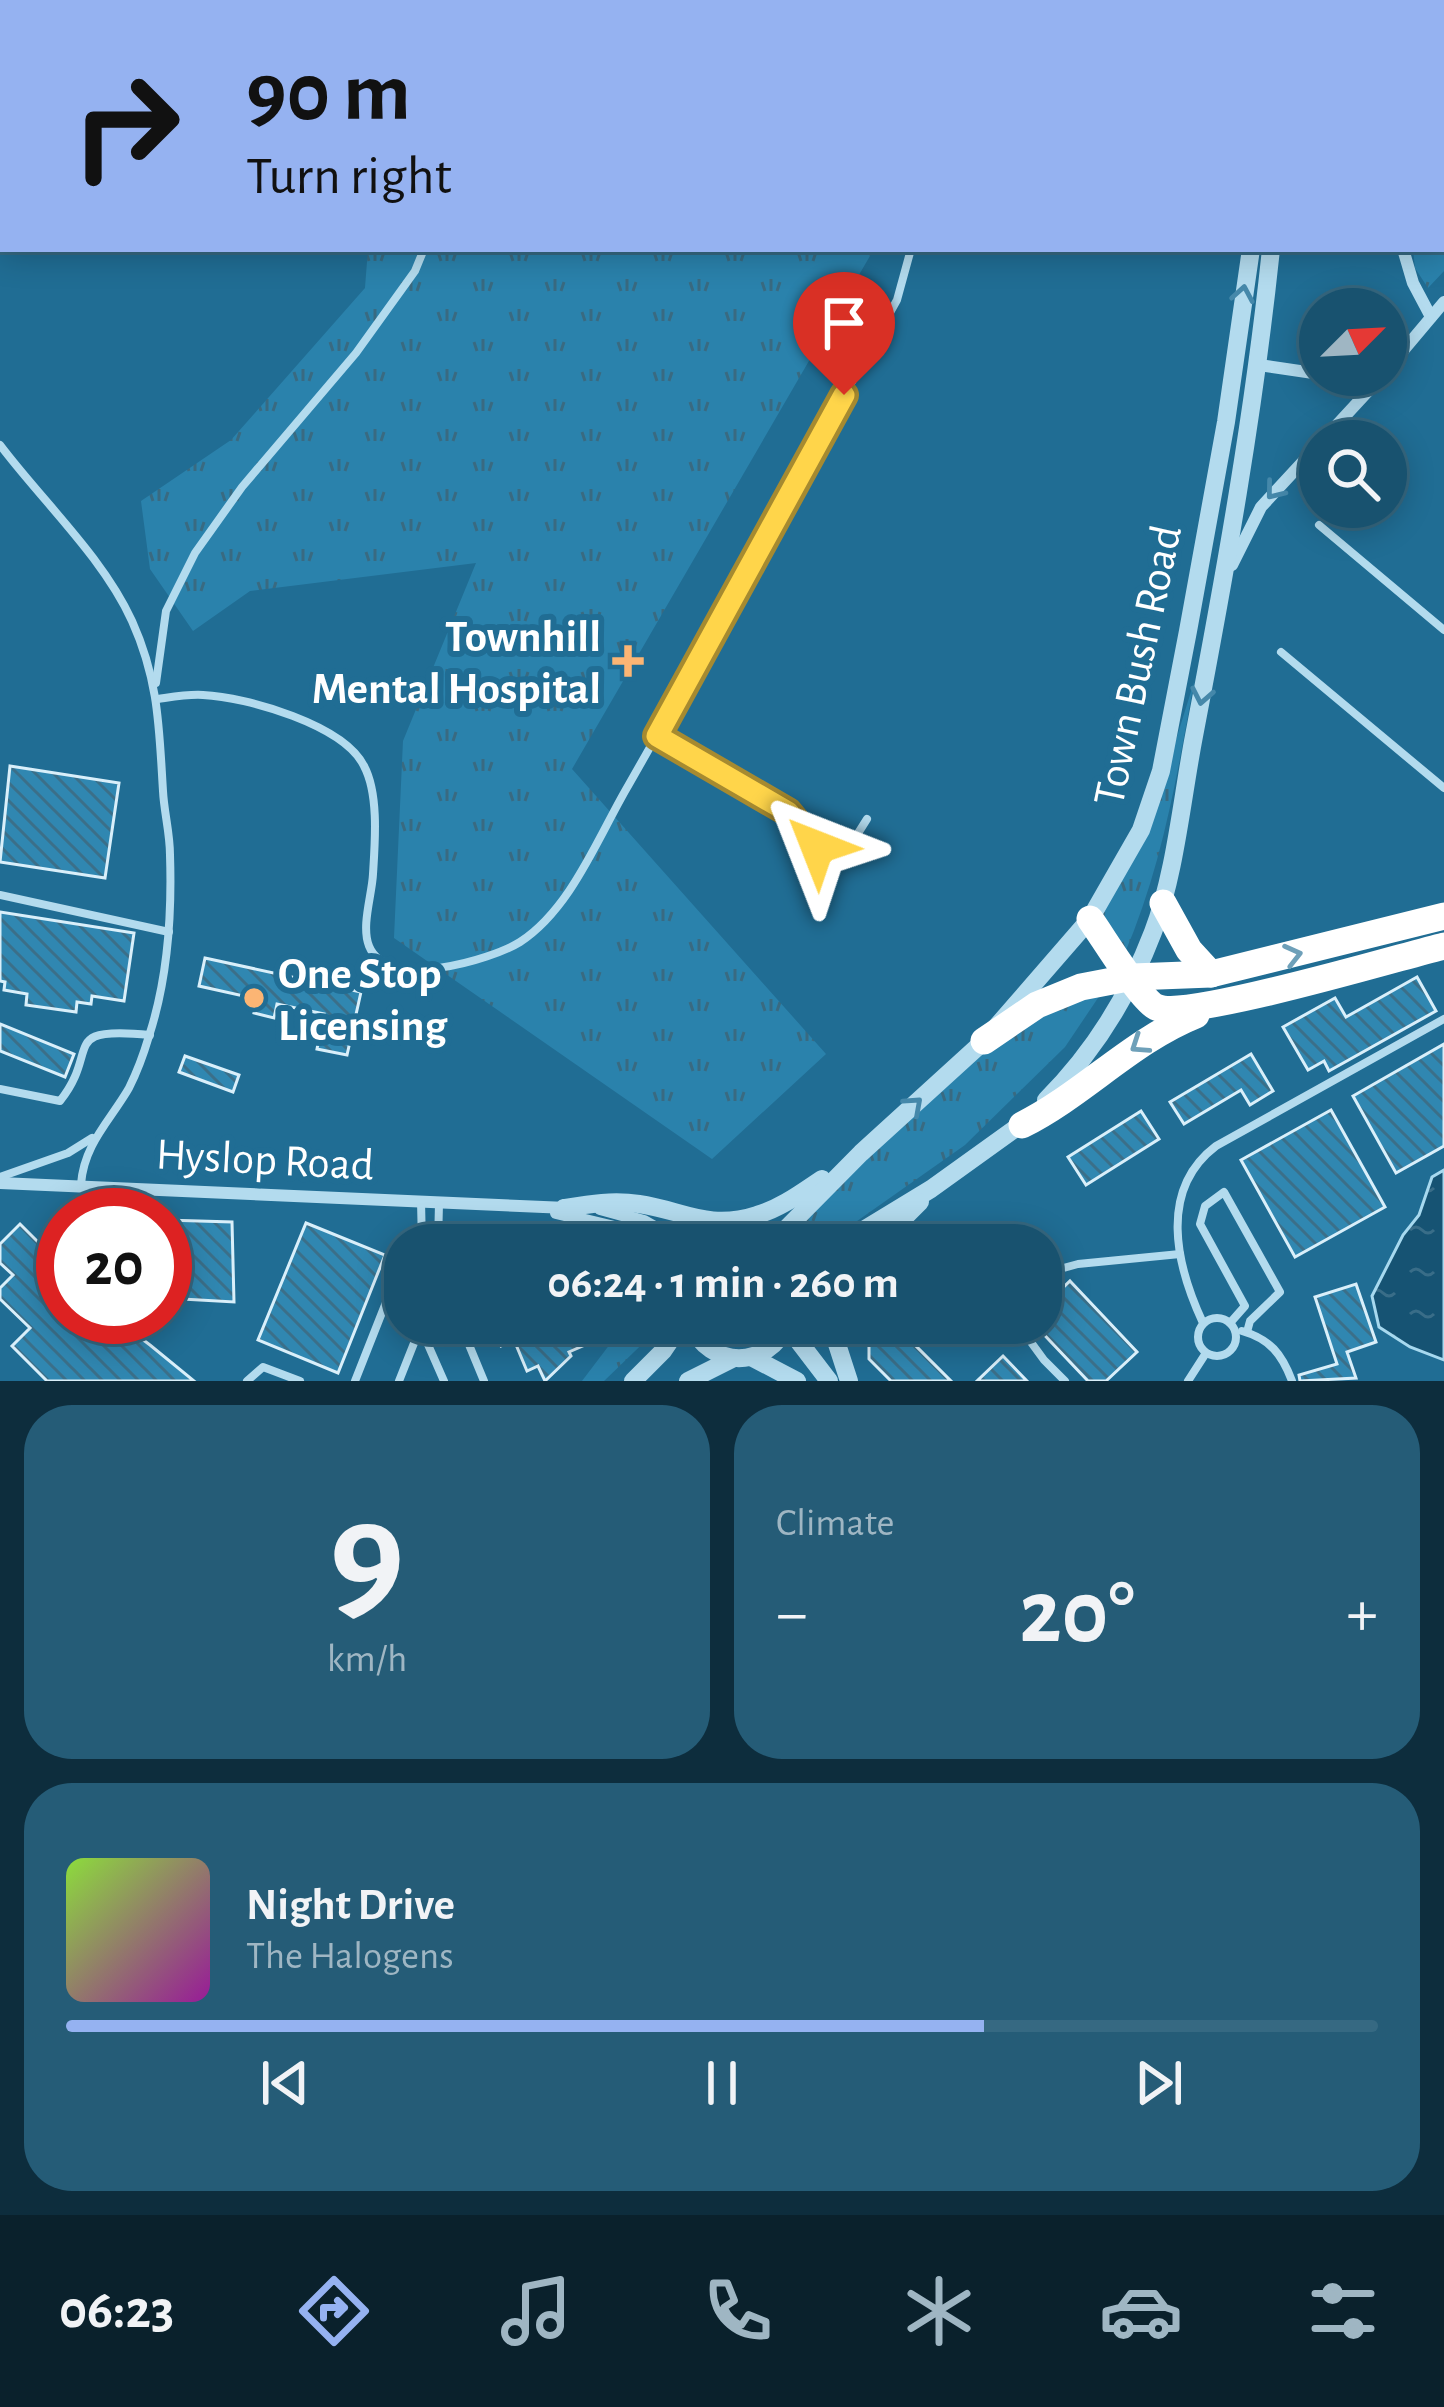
<!DOCTYPE html>
<meta charset="utf-8">
<style>
:root{--surface:#18526f;--page:#255c77;--text:#f1f3f6;--muted:#9fb6c3;--line:#366982;--accent:#95b2f1}
body{margin:0;font-family:"Alegreya Sans",sans-serif;background:var(--page);color:var(--text);height:100vh;display:flex;flex-direction:column;font-size:45px;white-space:nowrap}
*{box-sizing:border-box;margin:0}
p{font-size:39px;color:var(--muted)}
.icon{flex:none;width:66px;height:66px;fill:none;stroke:currentColor;stroke-width:2;stroke-linecap:round;stroke-linejoin:round}
.map{position:relative;height:1381px;overflow:hidden}
.side{display:flex;flex-direction:column;gap:24px;padding:24px;background:#0d2d3d;flex:1}
.side>*{flex:none}
.top-card{position:absolute;left:0px;top:0px;width:1446px;height:252px;box-shadow:0 6px 30px #0003,0 0 0 3px var(--line);background:#95b2f1;color:#111;overflow:hidden}
.needle{width:78px;rotate:66deg}
.tools{position:absolute;left:1299px;top:288px;display:grid;gap:24px}
.tools a{display:grid;place-items:center;width:108px;height:108px;border-radius:50%;background:var(--surface);box-shadow:0 6px 30px #0003,0 0 0 3px var(--line);font-size:60px}
.speed{position:absolute;left:36px;top:1188px;display:flex;gap:24px;font-size:60px;font-weight:700;text-align:center}
.speed>*{display:grid;place-content:center;width:156px;height:156px;border-radius:50%;background:var(--surface);box-shadow:0 6px 30px #0003,0 0 0 3px var(--line);line-height:1}
.speed .limit{border:18px solid #d22;background:#fff;color:#111}
.pin{position:absolute;display:grid;place-items:center;width:102px;height:102px;color:#fff;margin:-123px -51px;border-radius:50% 50% 50% 0;rotate:-45deg;box-shadow:0 0 12px #0007}
.pin .icon{rotate:45deg}
.me{position:absolute;width:132px;margin:-66px;rotate:315deg;stroke-linejoin:round;filter:drop-shadow(0 0 9px #0008)}
.turn{display:flex;align-items:center;gap:42px;height:252px;padding:0 48px;font-size:54px}
.turn .icon{width:156px;height:156px;stroke-width:2.5}
.turn b{display:block;font-size:84px;line-height:102px}
.big{font-size:90px;font-weight:600;line-height:1.1}
.side .widget{flex:1;display:flex;flex-direction:column;justify-content:center;gap:18px;min-width:0;padding:0 42px;border-radius:48px;background:var(--page)}
.side .dial{align-items:center;gap:0}
.dial b{font-size:156px;line-height:1}
.song{display:flex;align-items:center;gap:36px}
.cover{width:144px;height:144px;border-radius:18px;background:linear-gradient(135deg,hsl(90 70% 55%),hsl(300 70% 35%))}
.played{height:12px;border-radius:6px;background:linear-gradient(90deg,var(--accent) 70%,var(--line) 70%)}
.keys{display:flex;justify-content:space-around;direction:ltr}
.heat{display:flex;justify-content:space-between;align-items:center;font-size:66px;direction:ltr}
.side .tiles{flex:1;display:grid;gap:24px;grid-template-columns:1fr 1fr}
.widget:last-child{grid-column:span 2}
.trip{position:absolute;left:384px;top:1224px;width:678px;height:120px;border-radius:48px;background:var(--surface);box-shadow:0 6px 30px #0003,0 0 0 3px var(--line);font-weight:600;line-height:120px;text-align:center}
.tabs{display:flex;height:192px;justify-content:space-around;align-items:center;background:#0a212c;color:var(--muted)}
.tabs .icon{width:84px;height:84px}
.tabs .on{color:var(--accent)}
.tabs b{font-size:54px;color:var(--text)}
.map>svg:first-child{display:block}
.grass{fill:url(#grass-tufts)}
.water{fill:url(#water-ripples);stroke:#a7d9ef;stroke-width:3}
.building{fill:url(#building-back-hatch);stroke:#d9effa;stroke-width:3}
.lines{fill:none;stroke-linecap:round;stroke-linejoin:round}
.service{stroke:#b3dbee;stroke-width:8}
.minor{stroke:#b3dbee;stroke-width:12}
.tertiary{stroke:#b3dbee;stroke-width:18}
.motorway{stroke:#fff;stroke-width:27}
.oneway{stroke:#4588aa}
.oneway2{stroke:#6ea0b9}
.route-casing{stroke:#a68a30;stroke-width:30}
.route{stroke:#ffd54a;stroke-width:21}
.poi-dot{fill:#fbb574;stroke:#206d94;stroke-width:4.5}
.labels{text-anchor:middle;stroke-width:12;stroke-linejoin:round;paint-order:stroke}
.poi-label{font-size:45px;font-weight:bold;fill:#fff;stroke:#206d94;text-anchor:end}
.street-label{font-size:45px;fill:#fff;stroke:#206d94}
</style>
<div class="map">
<svg width="1444" height="1381" viewBox="0 0 1444 1381">
<defs>
<pattern id="grass-tufts" width="24" height="20" patternUnits="userSpaceOnUse" patternTransform="scale(3)"><rect width="24" height="20" fill="#2a82ac"/><path d="M3 7l-1-3M5 7V3M7 7l1-3M15 17l-1-3M17 17v-4M19 17l1-3" fill="none" stroke="#396a81"/></pattern>
<pattern id="water-ripples" width="26" height="14" patternUnits="userSpaceOnUse" patternTransform="scale(3)"><rect width="26" height="14" fill="#165373"/><path d="M2 4q2-2 4 0t4 0M15 11q2-2 4 0t4 0" fill="none" stroke="#396d88"/></pattern>
<pattern id="building-back-hatch" width="6" height="6" patternUnits="userSpaceOnUse" patternTransform="scale(3)"><rect width="6" height="6" fill="#3087b1"/><path d="M-1 5l2 2M0 0l6 6M5-1l2 2" fill="none" stroke="#3b6f89"/></pattern>
</defs>
<rect width="100%" height="100%" fill="#206d94"/>
<g class="grass">
<polygon points="302,0 912,0 912,3"/>
<polygon points="1444,131 1444,271 1428,288 1415,268 1413,249 1443,249"/>
<polygon points="368,249 874,249 572,769 826,1054 712,1159 394,938 403,741 476,563 250,591 193,631 150,569 141,501 231,440 365,288"/>
<path d="M1194,682C1177,776 1162,867 1124,955L1099,920L1156,804Z"/>
<polygon points="1108,983 1065,1047 965,1145 823,1245 779,1245 935,1091 1022,1014"/>
<polygon points="626,1323 664,1323 604,1381 582,1381"/>
</g>
<polygon class="water" points="1444,1170 1444,1360 1410,1347 1379,1327 1372,1296 1403,1235 1419,1215 1432,1177"/>
<g class="building">
<polygon points="10,766 119,783 105,878 0,862"/>
<polygon points="0,912 134,933 124,1001 92,996 91,1004 77,1002 76,1012 26,1005 27,994 4,990 5,982 0,981"/>
<polygon points="205,958 361,992 347,1055 317,1049 324,1014 277,1004 274,1018 254,1013 257,999 199,986"/>
<polygon points="1417,977 1436,1011 1329,1071 1324,1061 1308,1070 1283,1027 1335,998 1346,1017"/>
<polygon points="0,1024 74,1054 65,1077 0,1051"/>
<polygon points="1444,1044 1444,1146 1396,1173 1353,1096"/>
<polygon points="1251,1054 1273,1091 1250,1105 1241,1090 1184,1124 1170,1102"/>
<polygon points="185,1056 239,1075 233,1092 179,1072"/>
<polygon points="1331,1110 1385,1207 1295,1257 1241,1160"/>
<polygon points="1141,1111 1159,1139 1086,1185 1068,1157"/>
<polygon points="165,1220 232,1222 234,1302 165,1298"/>
<polygon points="306,1223 385,1255 338,1373 258,1340"/>
<polygon points="20,1224 63,1267 63,1317 104,1317 126,1335 130,1330 150,1345 194,1381 47,1381 12,1346 30,1328 0,1299 0,1288 13,1275 0,1263 0,1244"/>
<polygon points="1003,1224 1018,1245 973,1245"/>
<polygon points="1070,1281 1137,1352 1106,1381 1088,1381 1033,1323 1041,1323 1041,1309"/>
<polygon points="1356,1284 1376,1342 1347,1352 1356,1378 1300,1381 1299,1375 1337,1364 1315,1297"/>
<polygon points="503,1323 576,1323 585,1345 569,1352 571,1356 545,1381 538,1366 527,1371 514,1340 501,1346 493,1327"/>
<polygon points="869,1323 907,1323 908,1338 951,1381 891,1381 869,1359"/>
<polygon points="1003,1356 1027,1381 977,1381"/>
</g>
<g class="lines">
<g class="service">
<polyline points="43,0 44,3"/>
<polyline points="86,0 87,3"/>
<polyline points="421,0 423,3"/>
<polyline points="789,0 789,3"/>
<polyline points="16,3 23,0"/>
<polyline points="1118,3 1119,0"/>
<polyline points="0,10 3,8"/>
<path d="M0,445C43,502 102,556 132,621C159,681 159,728 163,791C164,812 170,833 170,855C172,915 168,978 149,1036C144,1053 137,1072 129,1088C110,1121 84,1144 81,1184"/>
<polyline points="1319,525 1444,630"/>
<polyline points="1281,652 1444,788"/>
<polyline points="156,683 166,611 195,553 242,487 356,353 415,271 424,249"/>
<path d="M158,699C172,697 188,694 203,695C247,697 344,725 364,766C379,794 375,842 373,874C372,895 361,926 369,946C387,991 491,960 520,942C571,909 598,837 628,786C720,625 807,462 897,300L911,249"/>
<polyline points="657,736 788,812 811,841 827,852 850,846 867,819"/>
<polyline points="0,895 169,932"/>
<path d="M0,1089L60,1101C101,1050 57,1026 150,1035"/>
<polyline points="0,1177 68,1153 92,1138"/>
<polyline points="421,1201 422,1245"/>
<polyline points="438,1245 439,1203"/>
<polyline points="1041,1274 1078,1264 1180,1254"/>
<circle cx="1217" cy="1337" r="19"/>
<polyline points="460,1323 484,1381"/>
<polyline points="1017,1323 1044,1360 1065,1381"/>
<path d="M1203,1323C1176,1265 1158,1190 1216,1146L1444,1019"/>
<polyline points="1230,1323 1245,1306 1200,1224 1205,1206 1224,1192 1280,1292 1250,1321 1247,1332"/>
<polyline points="422,1331 444,1381"/>
<path d="M1242,1331C1270,1339 1282,1354 1292,1381"/>
<polyline points="247,1381 263,1367 300,1381"/>
<polyline points="355,1381 398,1272 405,1266"/>
<polyline points="399,1381 422,1323"/>
<polyline points="1188,1381 1206,1353"/>
</g>
<g class="minor">
<polyline points="1443,125 1444,124"/>
<polyline points="1403,249 1413,283 1431,317"/>
<polyline points="1259,365 1320,374"/>
<polyline points="1386,371 1444,302"/>
<polyline points="1232,565 1261,507 1383,375"/>
<polyline points="0,1183 567,1208"/>
<polyline points="600,1209 644,1221 686,1245"/>
<polyline points="556,1213 623,1229 658,1245"/>
</g>
<g class="tertiary">
<polyline points="1295,3 1296,0"/>
<path d="M1046,1100C1093,1053 1129,995 1153,932C1175,875 1182,798 1194,736C1225,574 1254,413 1271,249"/>
<path d="M564,1208C589,1204 613,1200 639,1204C682,1210 708,1231 757,1215C781,1208 801,1193 822,1179"/>
<polyline points="770,1245 861,1153 984,1041 1090,919 1141,830 1161,771 1188,631 1226,422 1251,249"/>
<polyline points="839,1245 931,1189 1027,1120"/>
<polyline points="877,1245 920,1202"/>
<path d="M690,1323C710,1370 768,1370 788,1323"/>
<polyline points="834,1323 836,1341 849,1381"/>
<polyline points="787,1326 829,1381"/>
<polyline points="753,1358 797,1381"/>
<polyline points="633,1381 663,1351 682,1323"/>
<polyline points="688,1381 732,1359"/>
</g>
<g class="motorway">
<polyline points="1163,903 1189,950 1211,974"/>
<path d="M1090,919C1103,937 1141,1000 1156,1007C1187,1021 1399,957 1444,946"/>
<polyline points="984,1041 1037,1005 1081,987 1133,977 1211,974 1444,916"/>
<path d="M1022,1125C1084,1094 1131,1041 1196,1015"/>
</g>
</g>
<defs><path id="oneway-chevron" d="M-2-3.5L2.5 0L-2 3.5" fill="none" stroke-width="1.6" stroke-linecap="round" stroke-linejoin="round" transform="scale(3)"/></defs>
<g class="oneway">
<use href="#oneway-chevron" transform="translate(1243 294) rotate(-80)"/>
<use href="#oneway-chevron" transform="translate(1274 491) rotate(129)"/>
<use href="#oneway-chevron" transform="translate(1202 696) rotate(101)"/>
<use href="#oneway-chevron" transform="translate(914 1105) rotate(-42)"/>
</g>
<g class="oneway2">
<use href="#oneway-chevron" transform="translate(1293 955) rotate(-14)"/>
<use href="#oneway-chevron" transform="translate(1139 1045) rotate(146)"/>
</g>
<g class="lines">
<defs>
<polyline id="route" points="817,847 788,812 657,736 844,395"/>
</defs>
<use href="#route" class="route-casing"/>
<use href="#route" class="route"/>
</g>
<g class="poi-dot">
<path d="M622 643h12v12h12v12h-12v12h-12v-12h-12v-12h12z"/>
<circle cx="254" cy="998" r="12"/>
</g>
<g class="labels">
<g class="poi-label">
<text x="601" y="651">Townhill<tspan x="601" dy="52">Mental Hospital</tspan></text>
<text x="278" y="988" text-anchor="start">One Stop<tspan x="278" dy="52">Licensing</tspan></text>
</g>
<g class="street-label">
<text transform="translate(1136 665) rotate(-78)" y="16">Town Bush Road</text>
<text transform="translate(265 1158) rotate(3)" y="16">Hyslop Road</text>
</g>
</g>
</svg>
<div class="tools">
<a><svg class="needle" viewBox="-14 -14 28 28"><path d="M0-13l5 13h-10z" fill="#e53935"/><path d="M0 13l5-13h-10z" fill="#9fb6c3"/></svg></a>
<a><svg class="icon" aria-label="search" viewBox="0 0 24 24"><circle cx="10" cy="10" r="6"/><path d="M15 15l6 6"/></svg></a>
</div>
<div class="speed"><div class="limit">20</div></div>
<div class="pin" style="left:844px;top:395px;background:#d93025"><svg class="icon" aria-label="arrive" viewBox="0 0 24 24"><path d="M6 21V4h12l-3 4 3 4H6"/></svg></div>
<svg class="me" style="left:817px;top:847px" viewBox="-20 -20 40 40"><path d="M0-17L14 15 0 8-14 15z" fill="#ffd54a" stroke="#fff" stroke-width="4"/></svg>
<div class="trip">06:24 · 1 min · 260 m</div>
<div class="top-card">
<div class="turn"><svg class="icon" aria-label="right" viewBox="0 0 24 24"><path d="M7 20v-9h11M14 6l5 5-5 5"/></svg><div><b>90 m</b>Turn right</div></div>
</div>
</div>
<section class="side">
<div class="tiles">
<div class="widget dial"><b>9</b><p>km/h</p></div>
<div class="widget"><p>Climate</p>
<div class="heat"><a>−</a><b class="big">20°</b><a>+</a></div>
</div>
<div class="widget">
<div class="song"><i class="cover"></i><div><b>Night Drive</b><p>The Halogens</p></div></div>
<div class="played"></div>
<div class="keys"><svg class="icon" aria-label="previous" viewBox="0 0 24 24"><path d="M18 5L8 12l10 7zM5 5v14"/></svg><svg class="icon" aria-label="pause" viewBox="0 0 24 24"><path d="M8 5v14M16 5v14"/></svg><svg class="icon" aria-label="next" viewBox="0 0 24 24"><path d="M6 5l10 7-10 7zM19 5v14"/></svg></div>
</div>
</div>
</section>
<nav class="tabs">
<b>06:23</b>
<svg class="icon on" aria-label="directions" viewBox="0 0 24 24"><path d="M12 3l9 9-9 9-9-9zM9 14v-3h6M13 9l2 2-2 2"/></svg>
<svg class="icon" aria-label="music" viewBox="0 0 24 24"><path d="M9 18V5l10-2v13"/><circle cx="6" cy="18" r="3"/><circle cx="16" cy="16" r="3"/></svg>
<svg class="icon" aria-label="phone" viewBox="0 0 24 24"><path d="M5 4h4l2 5-3 2q2 4 5 5l2-3 5 2v4C11 20 4 13 5 4z"/></svg>
<svg class="icon" aria-label="climate" viewBox="0 0 24 24"><path d="M12 3v18M4 7l16 10M4 17L20 7"/></svg>
<svg class="icon" aria-label="car" viewBox="0 0 24 24"><path d="M5 17H2v-5l4-1 3-4h7l3 4 3 1v5h-3M9 17h6M6 11h13"/><circle cx="7" cy="17" r="2"/><circle cx="17" cy="17" r="2"/></svg>
<svg class="icon" aria-label="filters" viewBox="0 0 24 24"><path d="M4 7h16M4 17h16"/><circle cx="9" cy="7" r="2"/><circle cx="15" cy="17" r="2"/></svg>
</nav>
